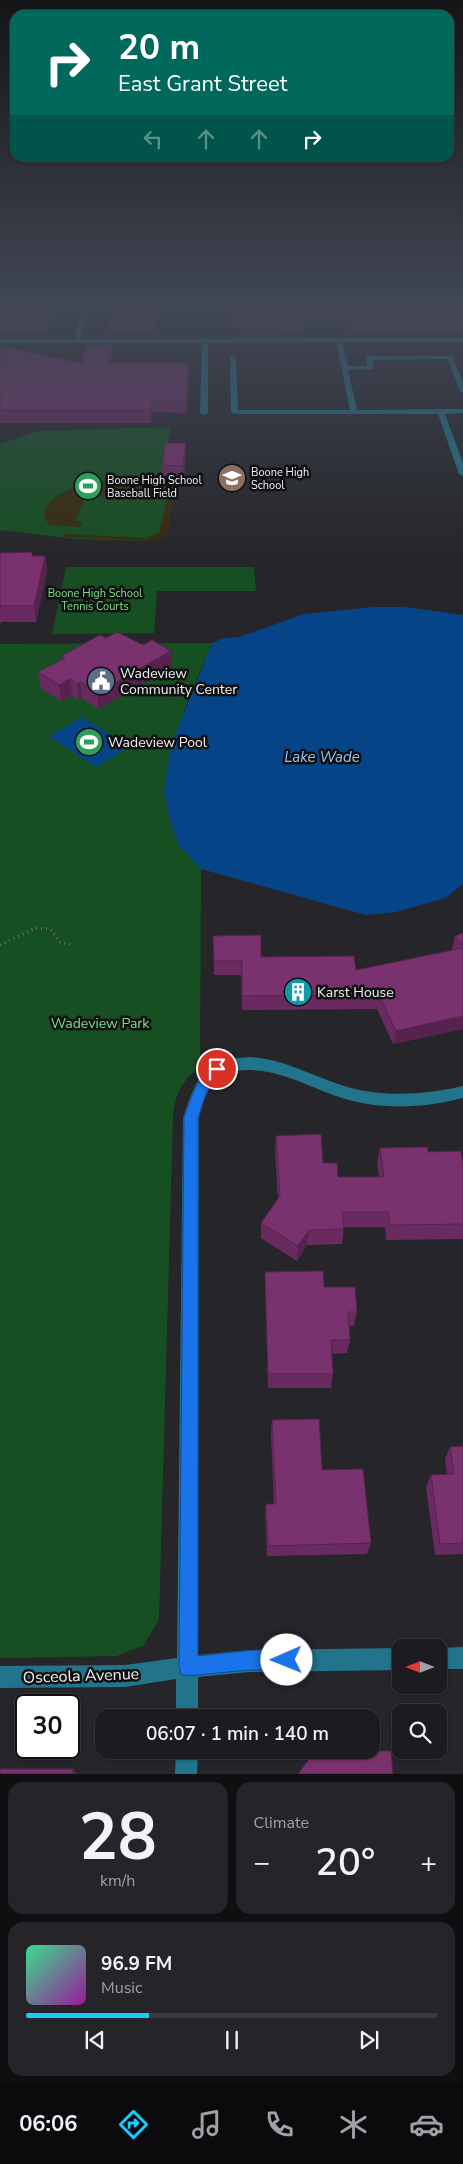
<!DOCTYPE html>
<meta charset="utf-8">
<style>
:root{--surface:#1c1c20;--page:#252529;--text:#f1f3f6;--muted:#a0a1a5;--line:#3a3a3e;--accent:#19cafc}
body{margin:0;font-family:"Nunito Sans",sans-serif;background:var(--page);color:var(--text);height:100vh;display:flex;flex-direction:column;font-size:19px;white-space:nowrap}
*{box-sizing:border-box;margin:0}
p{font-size:16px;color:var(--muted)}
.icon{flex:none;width:28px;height:28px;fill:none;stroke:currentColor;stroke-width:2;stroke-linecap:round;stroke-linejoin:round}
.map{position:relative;height:1774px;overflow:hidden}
.side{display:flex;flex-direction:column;gap:8px;padding:8px;background:#0f0f12;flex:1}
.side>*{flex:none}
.top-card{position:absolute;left:10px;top:10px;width:444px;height:152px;border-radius:15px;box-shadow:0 1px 4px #0004,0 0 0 1px var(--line);background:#00695c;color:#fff;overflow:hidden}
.needle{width:32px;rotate:270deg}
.fabs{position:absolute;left:392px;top:1639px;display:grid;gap:10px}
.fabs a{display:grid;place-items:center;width:55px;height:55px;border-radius:10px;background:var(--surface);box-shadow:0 1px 4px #0004,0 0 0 1px var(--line);font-size:25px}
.speed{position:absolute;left:15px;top:1694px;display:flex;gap:10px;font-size:25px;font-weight:700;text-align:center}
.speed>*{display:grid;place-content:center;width:65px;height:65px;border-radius:50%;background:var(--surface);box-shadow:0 1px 4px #0004,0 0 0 1px var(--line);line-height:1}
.speed .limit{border:2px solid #111;border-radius:8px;background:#fff;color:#111}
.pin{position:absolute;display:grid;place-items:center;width:42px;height:42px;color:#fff;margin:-21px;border:2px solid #fff;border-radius:50%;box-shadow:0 1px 5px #0007}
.me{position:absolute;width:55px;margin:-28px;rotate:269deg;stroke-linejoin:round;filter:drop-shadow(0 0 4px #0008)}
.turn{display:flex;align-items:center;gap:18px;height:105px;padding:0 25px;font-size:22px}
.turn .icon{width:65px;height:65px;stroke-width:2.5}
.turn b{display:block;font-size:35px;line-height:42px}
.lanes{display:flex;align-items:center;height:48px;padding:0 25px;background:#0003;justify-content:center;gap:25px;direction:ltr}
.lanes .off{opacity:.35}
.big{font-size:38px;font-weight:600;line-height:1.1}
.side .card{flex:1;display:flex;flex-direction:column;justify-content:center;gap:8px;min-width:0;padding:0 18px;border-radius:15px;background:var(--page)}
.side .dial{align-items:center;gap:0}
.dial b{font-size:65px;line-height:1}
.song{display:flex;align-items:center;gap:15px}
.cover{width:60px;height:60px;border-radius:8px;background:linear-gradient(135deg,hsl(150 70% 55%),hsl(300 70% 35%))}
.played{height:5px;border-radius:2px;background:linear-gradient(90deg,var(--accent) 30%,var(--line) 30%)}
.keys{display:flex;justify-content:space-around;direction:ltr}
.heat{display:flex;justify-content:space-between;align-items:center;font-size:28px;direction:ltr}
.side .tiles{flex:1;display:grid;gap:8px;grid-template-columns:1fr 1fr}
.card:last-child{grid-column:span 2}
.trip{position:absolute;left:95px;top:1709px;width:285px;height:50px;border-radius:15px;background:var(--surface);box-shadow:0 1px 4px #0004,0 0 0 1px var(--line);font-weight:600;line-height:50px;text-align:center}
.tab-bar{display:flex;height:80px;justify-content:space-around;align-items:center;background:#0b0b0d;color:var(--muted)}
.tab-bar .icon{width:35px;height:35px}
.tab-bar .active{color:var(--accent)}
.tab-bar b{font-size:22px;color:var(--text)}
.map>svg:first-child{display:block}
.green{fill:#164f22}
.sand{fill:#362d0d}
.water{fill:#054487}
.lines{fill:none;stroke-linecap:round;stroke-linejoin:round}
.path{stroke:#6e6e71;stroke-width:3;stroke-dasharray:1 4;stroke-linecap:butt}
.service{fill:#21748b;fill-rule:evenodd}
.minor{fill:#21748b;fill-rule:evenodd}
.wall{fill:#692b5f}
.shaded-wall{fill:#55234d}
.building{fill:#7a326e;stroke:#55234d}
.route{fill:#1a73e8;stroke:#114b97}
.labels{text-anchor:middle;stroke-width:5;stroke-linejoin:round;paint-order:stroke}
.far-poi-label{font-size:11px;fill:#f2f2f4;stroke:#0f0f11;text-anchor:start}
.far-park-label{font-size:11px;fill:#7ae28a;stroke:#0f0f11}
.poi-label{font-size:14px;fill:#f2f2f4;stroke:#0f0f11;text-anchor:start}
.park-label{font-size:14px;fill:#7ae28a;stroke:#0f0f11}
.water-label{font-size:15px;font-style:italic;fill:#98c3fd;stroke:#0f0f11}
.near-street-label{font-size:16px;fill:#f2f2f4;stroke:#0f0f11}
</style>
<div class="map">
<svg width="463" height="1774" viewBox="0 0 463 1774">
<rect width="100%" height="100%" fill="#26262a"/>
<g class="green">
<polygon points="171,427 161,476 176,479 167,535 152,541 75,539 0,530 0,444 38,431"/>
<polygon points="66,567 254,567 256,591 157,591 154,633 52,634"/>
<path d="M212,643L186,705L164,790L170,821L179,846L201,869L200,1066C181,1083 176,1091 173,1116L159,1619L144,1645L117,1656L0,1658V644Z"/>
</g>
<g class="sand">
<path d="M111,481L140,483L152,487L149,501L138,498L95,496L84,500L76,520L82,523L80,527L49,525L44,516V511C55,488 89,483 111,481Z"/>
<polygon points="168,493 175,493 167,535 152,541 63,537 66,534 146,538 159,533"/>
</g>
<g class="water">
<polygon points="372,607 405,607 463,615 463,884 445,898 396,912 366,915 201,869 179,846 170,821 164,790 171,745 212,643 224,638 239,637 304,614"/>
<polygon points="82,717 129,747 96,767 49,736"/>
</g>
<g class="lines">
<polyline class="path" points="0,945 35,928 50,929 60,942 73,945"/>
<g class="service">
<polygon points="205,339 208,341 208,413 204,415 200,413 202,341"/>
<polygon points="339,339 342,341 348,366 367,366 366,358 369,356 452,356 463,382 463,393 460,391 448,359 373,360 373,369 348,370 357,410 463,409 463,413 445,414 463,463 463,476 459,474 438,414 235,414 231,412 230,357 233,355 236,357 238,410 350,410 336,341"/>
</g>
<g class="minor">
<polygon points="83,307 89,307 81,339 463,338 463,342 0,343 0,339 74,339"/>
<path d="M250,1057C283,1059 310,1075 341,1085C380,1098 424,1095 463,1086V1098C428,1107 389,1110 353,1101C312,1091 279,1065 236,1071C231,1071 225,1071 221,1074C208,1084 203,1103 199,1118L198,1655L249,1650L401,1648V1670L249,1672L198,1677V1718H176V1679L125,1687L0,1688V1666L125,1665L177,1658L183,1118C189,1101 197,1072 215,1064C225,1059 238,1058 250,1057Z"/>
<polygon points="463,1647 463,1669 439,1669 439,1648"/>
<polygon points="176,1750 198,1750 197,1774 175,1774"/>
</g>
</g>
<g class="wall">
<polygon points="55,307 48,330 0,330 0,310"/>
<polygon points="111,307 159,307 156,333 110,333 109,326 112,313"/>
<polygon points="231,307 463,307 463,331 350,330 348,321 302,322 302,330 231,328"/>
<polygon points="0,346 81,363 113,357 111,363 189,363 190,375 187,413 153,412 151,423 0,423"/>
<polygon points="186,443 186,453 184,476 162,476 162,465"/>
<polygon points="0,553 33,556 45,556 47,571 36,622 1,622 0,626"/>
<polygon points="106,638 172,667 99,709 82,698 79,700 72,696 61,701 41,689 38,672 62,660 61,656"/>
<polygon points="463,933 463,1029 393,1044 377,1009 242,1010 241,975 214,975 213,936 261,957 356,970 452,950 455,936"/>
<polygon points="276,1136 323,1163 338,1177 379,1177 377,1163 380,1148 428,1152 463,1163 463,1239 386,1240 385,1227 344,1227 342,1244 307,1245 297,1261 261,1238 261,1223 278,1199 275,1151"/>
<polygon points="265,1272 324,1287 357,1312 354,1326 349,1326 350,1340 347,1353 331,1354 333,1374 331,1388 268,1388 265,1286"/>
<polygon points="272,1420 322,1470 371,1543 367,1554 267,1556 265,1515 266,1504 274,1504 271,1433"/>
<polygon points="463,1446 463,1554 435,1555 426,1487 431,1475 447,1474 445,1459 450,1447"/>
</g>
<g class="shaded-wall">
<polygon points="52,307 55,307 48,330 47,321"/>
<polygon points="158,307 159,307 156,333 155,326"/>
<polygon points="112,345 113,357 109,375 108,363"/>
<polygon points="189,363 190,375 187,413 186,400"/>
<polygon points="152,400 153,412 151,423 150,410"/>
<polygon points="186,443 186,453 184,476 183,466"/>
<polygon points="45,556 47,571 36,622 34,606"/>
<polygon points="171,651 172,667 99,709 97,693"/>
<polygon points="70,679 72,696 61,701 59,685"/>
<polygon points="80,682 82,698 79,700 77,684"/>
<polygon points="463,1016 463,1029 393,1044 396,1031"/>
<polygon points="309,1230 307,1245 297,1261 298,1246"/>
<polygon points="73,1769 77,1774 73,1774"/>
</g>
<g class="building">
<polygon points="1,307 52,307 47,321 0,321 0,310"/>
<polygon points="114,307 158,307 155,326 109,326"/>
<polygon points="231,307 463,307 463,323 351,322 349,313 301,314 302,322 231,320"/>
<polygon points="86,345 112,345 108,363 189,363 186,400 152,400 150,410 0,410 0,346 81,363"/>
<polygon points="165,443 186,443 183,466 162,465"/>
<polygon points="32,552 32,556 45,556 34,606 0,606 0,553"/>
<polygon points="117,632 143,645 152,640 171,651 97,693 80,682 77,684 70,679 59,685 38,672 65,658 61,656 100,635 106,638"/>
<polygon points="463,933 463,945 455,936"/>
<polygon points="261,935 261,957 354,956 356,970 463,948 463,1016 396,1031 379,995 242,996 242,961 214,961 213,936"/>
<polygon points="321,1134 323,1163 337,1163 338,1177 384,1177 380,1148 427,1147 428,1152 461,1151 463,1163 463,1224 390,1225 388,1212 342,1212 344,1229 309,1230 298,1246 261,1223 280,1196 276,1136"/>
<polygon points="323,1271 324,1287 355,1287 357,1312 348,1312 350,1340 331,1340 333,1374 268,1374 265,1272"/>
<polygon points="319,1419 322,1470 363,1469 371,1543 268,1546 266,1504 276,1504 272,1420"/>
<polygon points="463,1446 463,1543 440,1544 431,1475 454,1474 450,1447"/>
<polygon points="315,1751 391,1751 393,1774 298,1774"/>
<rect x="0" y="1769" width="73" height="5"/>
</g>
<linearGradient id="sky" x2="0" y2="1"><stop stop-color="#151517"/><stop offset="0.55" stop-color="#414755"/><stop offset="1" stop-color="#414755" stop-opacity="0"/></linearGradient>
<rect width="463" height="555" fill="url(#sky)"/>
<path class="route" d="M217,1064L221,1065L223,1069L206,1093L198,1118V1656C222,1654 273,1645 294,1653L296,1660L294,1667L287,1670H248L188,1676L181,1674L179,1667L184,1118C190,1101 199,1070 217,1064Z"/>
<defs>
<symbol id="school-disc" viewBox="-11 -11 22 22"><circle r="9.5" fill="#8d6e63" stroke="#0f0f11"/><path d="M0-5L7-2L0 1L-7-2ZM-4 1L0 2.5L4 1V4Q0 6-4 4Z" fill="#fff"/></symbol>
<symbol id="stadium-disc" viewBox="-11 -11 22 22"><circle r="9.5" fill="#2e9e5b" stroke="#0f0f11"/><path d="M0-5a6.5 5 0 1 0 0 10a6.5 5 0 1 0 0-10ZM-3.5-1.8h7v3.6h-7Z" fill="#fff"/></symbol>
<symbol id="civic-disc" viewBox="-11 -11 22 22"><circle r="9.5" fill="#5c6f8a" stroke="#0f0f11"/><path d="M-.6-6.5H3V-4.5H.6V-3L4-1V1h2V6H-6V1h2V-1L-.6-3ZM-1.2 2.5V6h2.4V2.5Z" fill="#fff"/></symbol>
<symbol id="building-disc" viewBox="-11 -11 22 22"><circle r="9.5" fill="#0f9aa8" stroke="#0f0f11"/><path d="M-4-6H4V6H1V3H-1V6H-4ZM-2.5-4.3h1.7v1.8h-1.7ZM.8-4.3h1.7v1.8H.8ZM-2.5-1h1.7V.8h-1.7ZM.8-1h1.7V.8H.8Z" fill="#fff"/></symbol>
</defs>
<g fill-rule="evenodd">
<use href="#school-disc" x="216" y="462" width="32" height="32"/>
<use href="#stadium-disc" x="72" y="470" width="32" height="32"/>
<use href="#civic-disc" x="85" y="665" width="32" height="32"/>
<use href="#stadium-disc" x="73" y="726" width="32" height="32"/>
<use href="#building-disc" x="282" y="976" width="32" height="32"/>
</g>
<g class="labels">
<g class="far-poi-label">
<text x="251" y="476">Boone High<tspan x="251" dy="13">School</tspan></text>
<text x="107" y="484">Boone High School<tspan x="107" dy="13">Baseball Field</tspan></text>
</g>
<g class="far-park-label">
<text x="95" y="597">Boone High School<tspan x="95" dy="13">Tennis Courts</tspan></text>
</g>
<g class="poi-label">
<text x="120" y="678">Wadeview<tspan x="120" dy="16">Community Center</tspan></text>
<text x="108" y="747">Wadeview Pool</text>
<text x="317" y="997">Karst House</text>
</g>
<g class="park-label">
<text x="100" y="1028">Wadeview Park</text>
</g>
<g class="water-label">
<text x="322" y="762">Lake Wade</text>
</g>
<g class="near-street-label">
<text transform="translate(81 1675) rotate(-2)" y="6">Osceola Avenue</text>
</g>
</g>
</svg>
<div class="fabs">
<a><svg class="needle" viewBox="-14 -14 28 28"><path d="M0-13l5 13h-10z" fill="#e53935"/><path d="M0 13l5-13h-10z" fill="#a0a1a5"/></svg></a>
<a><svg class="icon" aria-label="search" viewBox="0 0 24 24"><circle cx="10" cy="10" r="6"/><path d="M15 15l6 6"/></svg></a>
</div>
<div class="speed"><div class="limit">30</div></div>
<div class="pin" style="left:217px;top:1069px;background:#d93025"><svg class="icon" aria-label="arrive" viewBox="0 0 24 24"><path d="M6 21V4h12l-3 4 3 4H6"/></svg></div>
<svg class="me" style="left:287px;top:1660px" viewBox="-20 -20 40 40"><circle r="19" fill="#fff"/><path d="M0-13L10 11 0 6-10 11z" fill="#1a73e8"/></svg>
<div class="trip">06:07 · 1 min · 140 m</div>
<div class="top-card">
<div class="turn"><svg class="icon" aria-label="right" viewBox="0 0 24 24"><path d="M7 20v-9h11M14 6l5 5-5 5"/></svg><div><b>20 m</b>East Grant Street</div></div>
<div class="lanes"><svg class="icon off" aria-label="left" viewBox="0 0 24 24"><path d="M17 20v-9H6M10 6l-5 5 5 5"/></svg><svg class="icon off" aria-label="ahead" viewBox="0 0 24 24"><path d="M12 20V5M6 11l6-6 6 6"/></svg><svg class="icon off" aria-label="ahead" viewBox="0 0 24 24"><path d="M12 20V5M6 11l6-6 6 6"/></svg><svg class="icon" aria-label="right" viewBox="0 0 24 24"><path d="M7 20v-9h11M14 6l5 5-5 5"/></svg></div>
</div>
</div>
<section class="side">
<div class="tiles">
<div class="card dial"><b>28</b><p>km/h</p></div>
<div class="card"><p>Climate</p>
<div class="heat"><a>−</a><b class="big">20°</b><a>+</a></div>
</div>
<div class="card">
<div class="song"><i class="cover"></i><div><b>96.9 FM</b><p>Music</p></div></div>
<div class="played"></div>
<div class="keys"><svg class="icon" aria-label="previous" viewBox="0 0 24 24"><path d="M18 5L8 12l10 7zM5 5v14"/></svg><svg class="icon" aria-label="pause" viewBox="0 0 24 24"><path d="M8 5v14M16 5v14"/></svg><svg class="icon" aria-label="next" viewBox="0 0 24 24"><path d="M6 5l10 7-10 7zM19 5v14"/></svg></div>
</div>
</div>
</section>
<nav class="tab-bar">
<b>06:06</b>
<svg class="icon active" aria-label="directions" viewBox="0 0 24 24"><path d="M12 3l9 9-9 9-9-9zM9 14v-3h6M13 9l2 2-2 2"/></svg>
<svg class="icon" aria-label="music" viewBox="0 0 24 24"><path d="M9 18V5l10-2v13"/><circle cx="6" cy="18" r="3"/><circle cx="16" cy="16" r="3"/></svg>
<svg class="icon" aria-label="phone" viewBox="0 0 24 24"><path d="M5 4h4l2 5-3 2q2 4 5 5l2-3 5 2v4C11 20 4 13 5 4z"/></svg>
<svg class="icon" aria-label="climate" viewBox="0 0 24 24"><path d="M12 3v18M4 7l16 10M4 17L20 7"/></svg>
<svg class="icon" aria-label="car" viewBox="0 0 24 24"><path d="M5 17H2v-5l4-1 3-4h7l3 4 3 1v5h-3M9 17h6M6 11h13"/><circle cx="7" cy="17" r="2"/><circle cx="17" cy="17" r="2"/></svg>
</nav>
